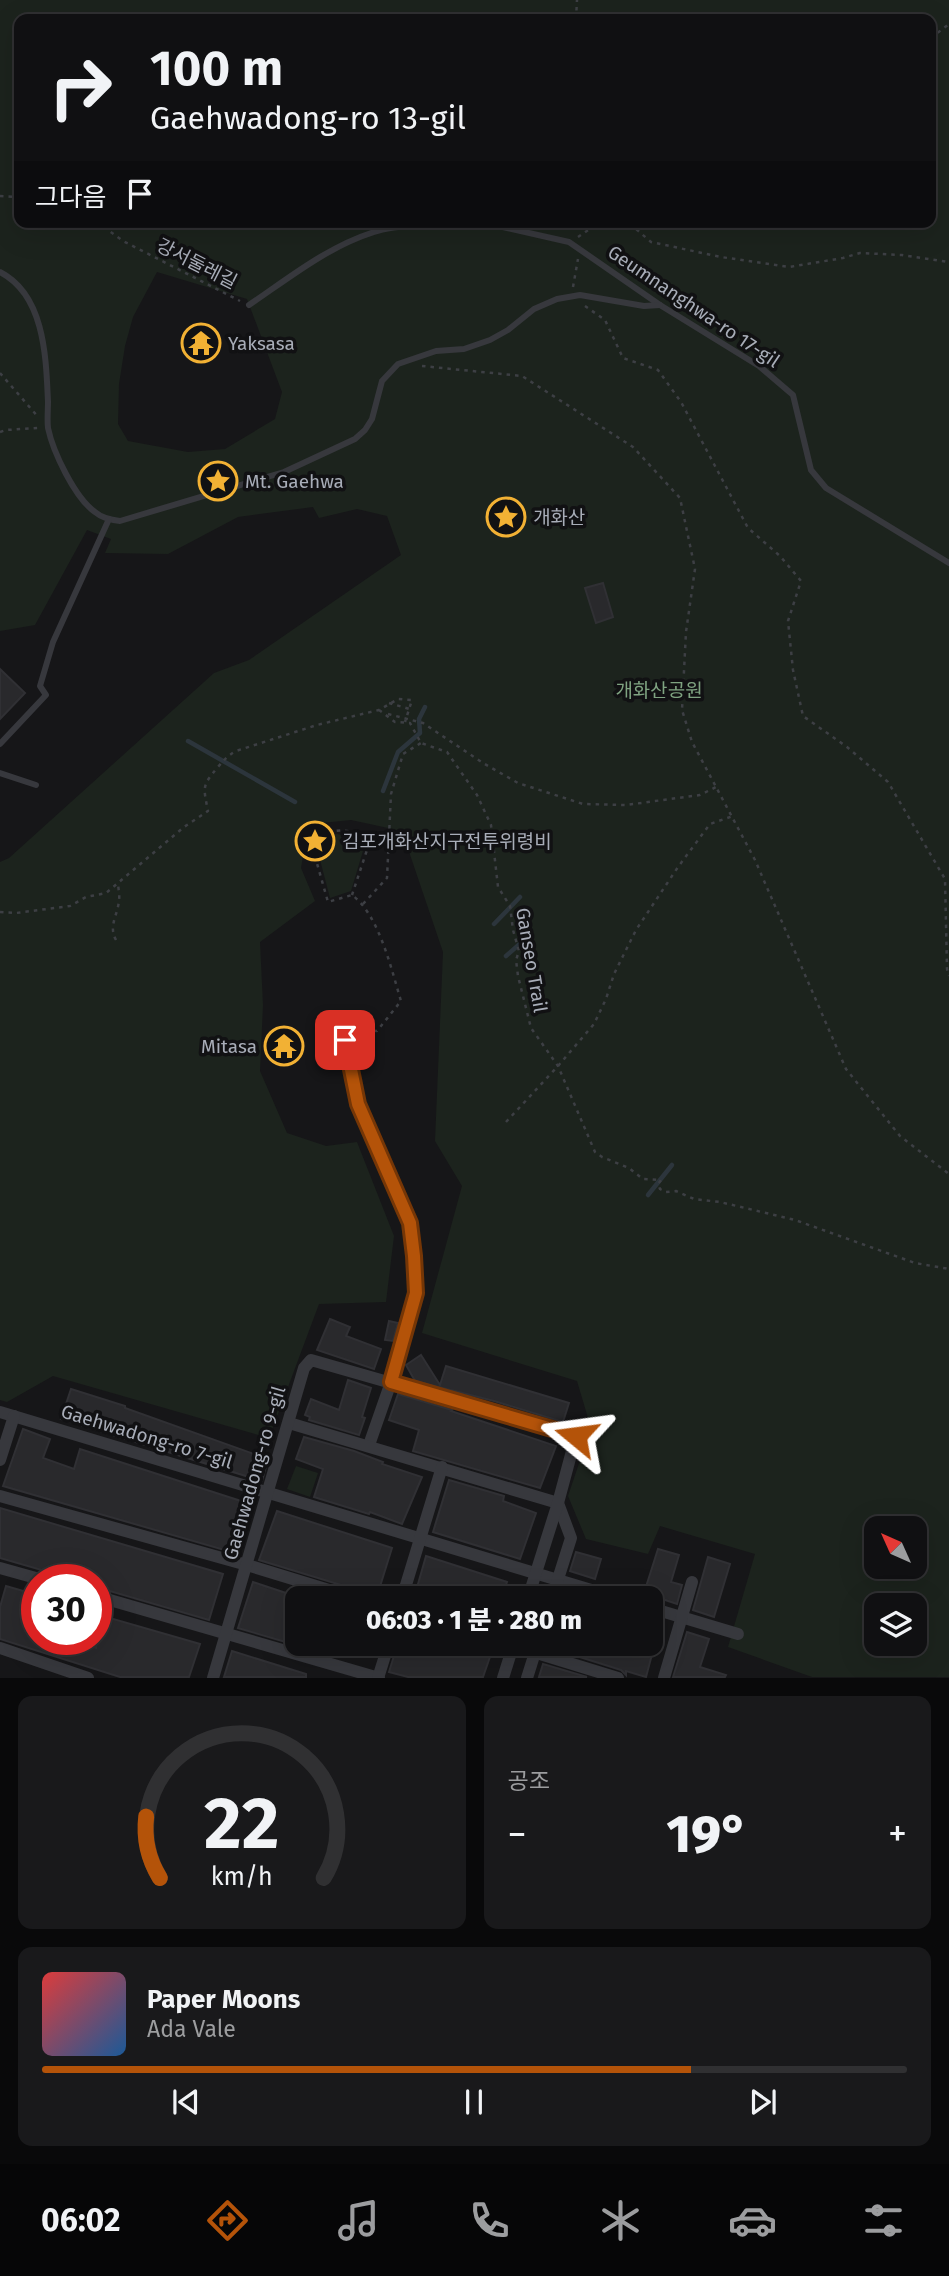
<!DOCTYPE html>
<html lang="ko">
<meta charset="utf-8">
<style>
:root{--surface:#101012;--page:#19191b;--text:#f1f3f6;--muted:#9c9d9f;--line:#303032;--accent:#b45309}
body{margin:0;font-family:"Fira Sans","Noto Sans KR",sans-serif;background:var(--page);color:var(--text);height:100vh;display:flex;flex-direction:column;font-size:26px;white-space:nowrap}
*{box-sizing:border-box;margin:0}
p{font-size:23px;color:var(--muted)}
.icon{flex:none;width:38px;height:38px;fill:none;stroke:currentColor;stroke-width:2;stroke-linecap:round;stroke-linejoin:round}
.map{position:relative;height:1678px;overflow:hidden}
.side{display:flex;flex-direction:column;gap:18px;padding:18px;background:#09090a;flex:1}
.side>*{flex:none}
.top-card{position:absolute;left:14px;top:14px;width:922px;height:214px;border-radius:14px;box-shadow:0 7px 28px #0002,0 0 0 2px var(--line);background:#101012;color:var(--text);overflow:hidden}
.needle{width:46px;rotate:315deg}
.controls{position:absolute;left:864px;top:1516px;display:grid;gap:14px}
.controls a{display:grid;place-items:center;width:63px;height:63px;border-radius:14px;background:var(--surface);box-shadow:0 7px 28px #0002,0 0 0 2px var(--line);font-size:35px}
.speed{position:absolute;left:21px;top:1564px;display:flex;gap:14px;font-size:35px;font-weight:700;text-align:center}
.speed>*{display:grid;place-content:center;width:91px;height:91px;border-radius:50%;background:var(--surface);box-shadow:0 7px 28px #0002,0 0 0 2px var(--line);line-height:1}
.speed .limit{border:10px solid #d22;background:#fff;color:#111}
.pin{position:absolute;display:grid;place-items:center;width:60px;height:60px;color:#fff;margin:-30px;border-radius:14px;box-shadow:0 4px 10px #0006}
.me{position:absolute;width:77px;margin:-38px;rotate:286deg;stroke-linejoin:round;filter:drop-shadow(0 0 5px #0008)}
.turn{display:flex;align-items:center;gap:24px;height:147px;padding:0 21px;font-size:32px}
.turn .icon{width:91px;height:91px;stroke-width:2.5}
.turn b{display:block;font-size:49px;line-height:60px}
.then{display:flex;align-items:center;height:66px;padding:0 21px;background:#0003;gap:14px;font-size:26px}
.big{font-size:52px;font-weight:800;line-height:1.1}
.side .widget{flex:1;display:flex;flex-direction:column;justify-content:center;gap:10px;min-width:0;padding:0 24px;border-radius:14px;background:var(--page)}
.side .dial{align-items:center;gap:0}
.dial svg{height:182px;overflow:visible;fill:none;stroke:var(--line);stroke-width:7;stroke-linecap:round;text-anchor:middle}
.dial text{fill:var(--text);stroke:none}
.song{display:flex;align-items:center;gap:21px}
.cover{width:84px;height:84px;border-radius:10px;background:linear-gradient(135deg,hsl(0 70% 55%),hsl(210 70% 35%))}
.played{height:7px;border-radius:4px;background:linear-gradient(90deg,var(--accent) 75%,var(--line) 75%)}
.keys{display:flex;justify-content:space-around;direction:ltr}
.heat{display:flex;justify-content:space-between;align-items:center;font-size:38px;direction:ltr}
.side .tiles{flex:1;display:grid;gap:18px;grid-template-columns:1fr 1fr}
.widget:last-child{grid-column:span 2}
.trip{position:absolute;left:285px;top:1586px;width:378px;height:70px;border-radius:14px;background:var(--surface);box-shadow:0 7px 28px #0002,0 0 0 2px var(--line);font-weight:800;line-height:70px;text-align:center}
.tabs{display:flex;height:112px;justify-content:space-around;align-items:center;background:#060607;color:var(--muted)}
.tabs .icon{width:49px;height:49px}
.tabs .on{color:var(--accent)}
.tabs b{font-size:32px;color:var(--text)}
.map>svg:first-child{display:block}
.green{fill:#1c231d;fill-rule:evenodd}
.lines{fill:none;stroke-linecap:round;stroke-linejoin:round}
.stream{stroke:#2c353c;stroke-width:4.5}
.building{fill:#29292c;stroke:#303034;stroke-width:2}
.path{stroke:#3d3f44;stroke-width:2.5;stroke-dasharray:3.5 5;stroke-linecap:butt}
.lane{stroke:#37383d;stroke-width:6}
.street{stroke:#37383d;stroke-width:12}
.route-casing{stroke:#753606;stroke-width:18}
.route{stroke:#b45309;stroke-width:12}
.labels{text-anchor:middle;stroke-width:7;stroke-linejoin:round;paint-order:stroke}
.street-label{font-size:19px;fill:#a8adb8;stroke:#111113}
.poi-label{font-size:19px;fill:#a8adb8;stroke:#111113;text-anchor:start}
.park-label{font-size:19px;fill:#7fa381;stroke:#111113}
</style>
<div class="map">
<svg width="949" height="1678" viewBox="0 0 949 1678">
<rect width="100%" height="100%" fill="#161618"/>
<g class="green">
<path d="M0,0H949V1677H812L728,1647L755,1554L660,1526L648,1554L586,1539L568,1496L591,1428L577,1381L422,1333L462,1186L435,1141L443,952L402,831L351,820L312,824L305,844L301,868L315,901L260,942L263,1005L260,1071L287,1133L326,1146L357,1142L394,1236L386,1302L319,1304L269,1438L53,1376L7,1402L0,1400V862L9,858L214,673L249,660L401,555L387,516L357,509L319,518L313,507L238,517L168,554L105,553L111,539L87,530L35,625L0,631ZM19,19H931V222H19ZM157,272L247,299L282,392L275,419L225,449L188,452L128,441L118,424L119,384L125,346L133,317ZM877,1528H915V1566H877ZM877,1605H915V1643H877Z"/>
<polygon points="337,834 357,838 363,851 351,891 330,898 318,852 330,835"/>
<polygon points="296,1466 318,1473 310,1497 287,1489"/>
</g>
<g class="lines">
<g class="stream">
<polyline points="188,741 295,802"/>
<polyline points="383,791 398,752 420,733 419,719 425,707"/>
<polyline points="494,924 520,897"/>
<polyline points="506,956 531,934"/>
<polyline points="648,1195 672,1165"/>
</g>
</g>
<g class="building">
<polygon points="603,583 613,617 596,623 585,588"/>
<polygon points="0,669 25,693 0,719"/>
<polygon points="330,1319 350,1327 346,1336 381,1349 374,1369 317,1350"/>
<polygon points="389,1321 398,1323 393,1341 385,1340"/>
<polygon points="421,1355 440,1385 446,1366 569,1403 563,1422 494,1401 415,1381 406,1365"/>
<polygon points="348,1380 371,1388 362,1417 365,1418 359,1435 309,1420 310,1417 305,1415 311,1399 339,1410"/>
<polygon points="71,1389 125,1406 125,1408 268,1459 262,1481 61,1419"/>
<polygon points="398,1394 452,1410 451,1411 556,1446 540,1488 413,1451 419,1430 389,1420"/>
<polygon points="23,1429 50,1439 43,1458 74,1469 80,1449 244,1502 228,1551 3,1486"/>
<polygon points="304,1437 354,1451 383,1462 382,1464 422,1477 402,1524 370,1512 369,1514 314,1497 323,1469 296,1459"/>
<polygon points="449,1480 504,1496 503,1501 536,1513 520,1559 433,1532"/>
<polygon points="0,1508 223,1574 209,1620 96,1587 96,1580 76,1580 0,1558"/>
<polygon points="277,1511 392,1548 377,1596 259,1560"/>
<polygon points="658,1549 679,1555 671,1582 682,1585 677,1604 644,1593"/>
<polygon points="576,1552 601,1559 595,1579 570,1571"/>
<polygon points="426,1556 507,1582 502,1598 414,1598"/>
<polygon points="708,1557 730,1564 714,1617 693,1610"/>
<polygon points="253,1582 298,1597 298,1616 289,1643 238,1628"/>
<polygon points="6,1586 37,1595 37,1640 70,1640 96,1648 96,1614 200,1644 189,1677 120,1677 0,1639 0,1607"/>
<polygon points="687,1632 709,1639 700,1667 726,1675 725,1677 673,1677"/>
<polygon points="298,1643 330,1643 326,1654 297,1645"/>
<polygon points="398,1643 456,1643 491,1654 483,1677 408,1677 389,1672"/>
<polygon points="549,1643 655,1643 646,1677 626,1671 626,1675 621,1670 548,1647"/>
<polygon points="232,1651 306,1674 306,1677 224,1677"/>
<polygon points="543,1664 587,1677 539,1677"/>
</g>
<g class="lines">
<g class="path">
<polyline points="576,19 577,0"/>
<polyline points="931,38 949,24"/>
<polyline points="0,196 19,197"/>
<polyline points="97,222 123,241 240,301"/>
<polyline points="632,222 636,229 651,242 721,257 789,267 843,258 860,253 902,255 949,262"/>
<polyline points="578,237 600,222"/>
<polyline points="573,287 578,259"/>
<polyline points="585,306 605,320 623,358 658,370 681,402 748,528 780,556 801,581 788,621 793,670 803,716 847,747 888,782 945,879 947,969 949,976"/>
<polyline points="422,366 522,376 633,447 680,498 695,569 686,632 682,710 692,742 755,860 846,1069 900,1136 949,1174"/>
<polyline points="0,373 39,418"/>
<polyline points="0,432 6,430 38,428"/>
<polyline points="389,703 413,710"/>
<polyline points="379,710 395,722 410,723 421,743 447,752 477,795 491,825 498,887 510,906 513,930 519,951 516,960 518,976 531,1028 558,1066 595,1152 602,1157 629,1168 643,1179 661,1180 658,1184 660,1189 666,1192 676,1191 694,1199 720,1202 795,1220 915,1263 949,1269"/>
<polyline points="388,714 423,723 483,763 518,783 583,804 626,805 700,795 718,786"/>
<path d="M352,895L367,850L365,840C351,828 340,829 322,834L315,845L314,853L328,902L352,895C379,915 391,968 401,1001L377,1031L361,1030L357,1033"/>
<polyline points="363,904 387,878 391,794 403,754 421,743"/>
<path d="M0,912L16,913L70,906L86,897L106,893L184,827L208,811C203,786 202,786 218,767C224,760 227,756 236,751L317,725L379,710L398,699L412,700L405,722"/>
<path d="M116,940C108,926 118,915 119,900C120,895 118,888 118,882"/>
<polyline points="506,1122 558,1066 594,1024 606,999 614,974 636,930 678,867 710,824 733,816"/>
</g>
<g class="lane">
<polyline points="460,222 485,223 569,242 660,305 759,366 793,395 811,470 826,488 949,563"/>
<path d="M0,272C45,295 46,358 48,402C48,410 47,420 48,428C53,452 75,498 95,512C102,518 111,520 120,521L284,472L355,439L365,430L372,419L382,381L398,364L436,351L464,349L490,340L508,330L534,309L557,299L580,295L644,306L660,305"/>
<path d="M249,305C289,278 327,247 374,232C394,225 427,225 449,222"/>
<polyline points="0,744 46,695 40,686 53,642 109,519"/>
<polyline points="0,773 36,785"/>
</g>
<g class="street">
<polyline points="345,1040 358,1103 410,1223 414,1257 416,1293 391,1382 369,1445"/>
<polyline points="0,1412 618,1598"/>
<polyline points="289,1423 558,1503"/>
<polyline points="0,1460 14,1416"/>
<polyline points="0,1496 247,1565 355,1598"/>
<polyline points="0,1568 43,1580"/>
<polyline points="96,1596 379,1678"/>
<polyline points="402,1598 442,1467"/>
<polyline points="552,1598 571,1538 558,1503"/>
<polyline points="651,1608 738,1634"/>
<polyline points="504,1643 618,1678"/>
<polyline points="0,1648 88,1678"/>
<polyline points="213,1678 304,1368 311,1360 576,1436 558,1503 528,1598"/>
<polyline points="378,1678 389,1643"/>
<polyline points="503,1678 514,1643"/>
<polyline points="527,1678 538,1643"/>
<polyline points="664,1678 692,1582"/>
</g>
</g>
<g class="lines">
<defs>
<polyline id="route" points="345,1040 358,1104 410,1223 414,1256 416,1293 391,1382 576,1436"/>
</defs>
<use href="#route" class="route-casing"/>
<use href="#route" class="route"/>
</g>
<defs>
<symbol id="temple-ring" viewBox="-11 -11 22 22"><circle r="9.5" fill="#111113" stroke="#f2b134" stroke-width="1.5"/><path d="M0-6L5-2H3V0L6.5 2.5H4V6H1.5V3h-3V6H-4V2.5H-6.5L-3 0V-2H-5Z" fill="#f2b134"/></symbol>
<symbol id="sight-ring" viewBox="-11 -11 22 22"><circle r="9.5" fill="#111113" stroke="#f2b134" stroke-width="1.5"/><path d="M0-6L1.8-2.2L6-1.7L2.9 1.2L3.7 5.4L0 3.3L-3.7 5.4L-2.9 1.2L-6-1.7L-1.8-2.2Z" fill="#f2b134"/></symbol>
</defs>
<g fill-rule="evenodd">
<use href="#temple-ring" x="179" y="321" width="44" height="44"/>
<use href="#sight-ring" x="196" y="459" width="44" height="44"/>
<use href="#sight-ring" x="484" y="495" width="44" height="44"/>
<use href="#sight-ring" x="293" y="819" width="44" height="44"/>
<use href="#temple-ring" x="262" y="1024" width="44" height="44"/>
</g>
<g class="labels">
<g class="street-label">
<text transform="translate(197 263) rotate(27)" y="7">강서둘레길</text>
<text transform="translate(694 306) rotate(34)" y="7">Geumnanghwa-ro 17-gil</text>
<text transform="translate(532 960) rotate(80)" y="7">Ganseo Trail</text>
<text transform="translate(147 1436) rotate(17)" y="7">Gaehwadong-ro 7-gil</text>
<text transform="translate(254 1473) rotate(-74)" y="7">Gaehwadong-ro 9-gil</text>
</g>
<g class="poi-label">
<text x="228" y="350">Yaksasa</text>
<text x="245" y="488">Mt. Gaehwa</text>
<text x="533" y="524">개화산</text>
<text x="342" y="848">김포개화산지구전투위령비</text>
<text x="257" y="1053" text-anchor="end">Mitasa</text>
</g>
<g class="park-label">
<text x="659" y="697">개화산공원</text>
</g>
</g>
</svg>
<div class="controls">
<a><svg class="needle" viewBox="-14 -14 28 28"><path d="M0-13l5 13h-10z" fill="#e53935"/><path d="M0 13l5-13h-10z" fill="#9c9d9f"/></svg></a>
<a><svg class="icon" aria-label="layers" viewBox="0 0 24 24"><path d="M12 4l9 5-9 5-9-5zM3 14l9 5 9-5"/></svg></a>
</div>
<div class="speed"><div class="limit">30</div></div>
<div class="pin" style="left:345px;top:1040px;background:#d93025"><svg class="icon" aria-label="arrive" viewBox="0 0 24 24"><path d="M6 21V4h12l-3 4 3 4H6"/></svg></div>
<svg class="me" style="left:576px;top:1436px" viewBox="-20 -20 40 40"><path d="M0-17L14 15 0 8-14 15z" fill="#b45309" stroke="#fff" stroke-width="4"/></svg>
<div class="trip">06:03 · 1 분 · 280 m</div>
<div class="top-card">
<div class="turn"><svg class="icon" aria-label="right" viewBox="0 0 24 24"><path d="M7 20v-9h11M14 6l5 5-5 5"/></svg><div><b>100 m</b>Gaehwadong-ro 13-gil</div></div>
<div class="then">그다음<svg class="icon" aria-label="arrive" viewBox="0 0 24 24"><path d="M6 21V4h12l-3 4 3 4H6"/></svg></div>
</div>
</div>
<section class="side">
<div class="tiles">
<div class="widget dial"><svg viewBox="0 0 100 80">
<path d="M14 69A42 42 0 1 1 86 69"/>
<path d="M14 69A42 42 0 0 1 8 42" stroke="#b45309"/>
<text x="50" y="56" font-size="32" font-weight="700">22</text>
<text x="50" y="72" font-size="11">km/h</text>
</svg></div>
<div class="widget"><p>공조</p>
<div class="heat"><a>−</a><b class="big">19°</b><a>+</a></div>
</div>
<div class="widget">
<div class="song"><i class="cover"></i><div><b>Paper Moons</b><p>Ada Vale</p></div></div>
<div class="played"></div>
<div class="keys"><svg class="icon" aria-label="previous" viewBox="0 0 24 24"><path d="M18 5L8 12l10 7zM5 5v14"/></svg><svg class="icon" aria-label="pause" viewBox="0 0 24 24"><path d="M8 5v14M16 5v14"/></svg><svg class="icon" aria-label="next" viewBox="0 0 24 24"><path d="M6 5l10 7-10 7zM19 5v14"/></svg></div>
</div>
</div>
</section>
<nav class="tabs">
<b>06:02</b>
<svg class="icon on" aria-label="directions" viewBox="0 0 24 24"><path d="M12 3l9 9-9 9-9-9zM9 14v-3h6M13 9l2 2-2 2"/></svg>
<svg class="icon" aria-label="music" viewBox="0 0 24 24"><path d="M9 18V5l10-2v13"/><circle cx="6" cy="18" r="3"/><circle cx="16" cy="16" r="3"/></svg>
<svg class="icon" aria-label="phone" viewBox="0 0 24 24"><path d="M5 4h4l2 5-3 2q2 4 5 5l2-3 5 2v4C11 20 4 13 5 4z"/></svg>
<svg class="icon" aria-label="climate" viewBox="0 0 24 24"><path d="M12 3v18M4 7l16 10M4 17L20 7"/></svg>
<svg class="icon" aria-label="car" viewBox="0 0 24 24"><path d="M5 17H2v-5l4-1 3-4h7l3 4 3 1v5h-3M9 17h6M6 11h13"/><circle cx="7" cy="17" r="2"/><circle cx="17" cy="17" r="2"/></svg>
<svg class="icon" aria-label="filters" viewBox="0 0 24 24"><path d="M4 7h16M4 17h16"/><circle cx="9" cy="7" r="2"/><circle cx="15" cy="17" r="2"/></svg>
</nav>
